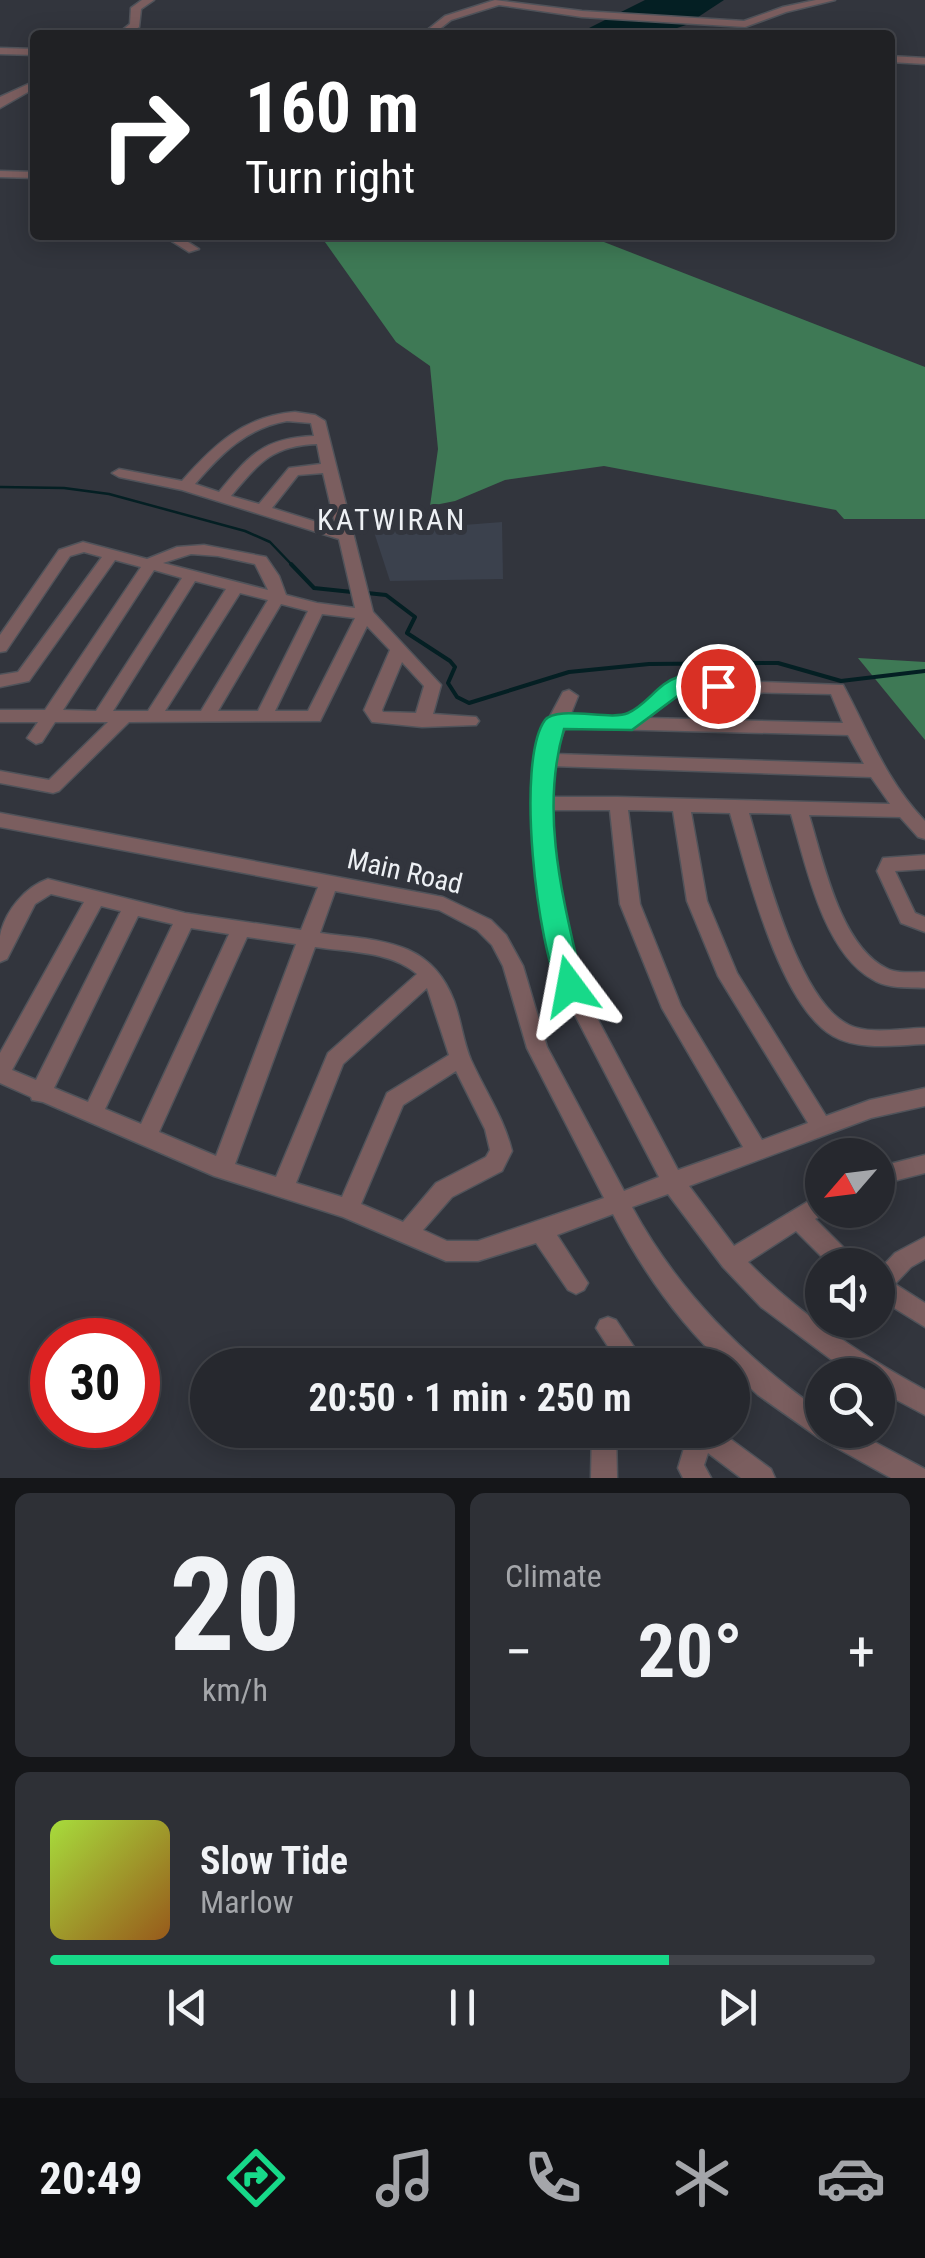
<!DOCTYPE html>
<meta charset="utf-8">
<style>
:root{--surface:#26282e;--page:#2e3036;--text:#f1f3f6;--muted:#a4a6aa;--line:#42444a;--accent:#17d989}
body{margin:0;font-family:"Roboto Condensed",sans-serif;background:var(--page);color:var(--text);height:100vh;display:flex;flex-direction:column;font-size:38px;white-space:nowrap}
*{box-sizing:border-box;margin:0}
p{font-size:32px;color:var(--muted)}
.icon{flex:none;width:55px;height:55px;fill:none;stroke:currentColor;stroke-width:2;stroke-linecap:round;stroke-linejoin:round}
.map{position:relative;height:1478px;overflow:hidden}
.details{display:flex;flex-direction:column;gap:15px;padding:15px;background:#151619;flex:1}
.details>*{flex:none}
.guide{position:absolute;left:30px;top:30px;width:865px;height:210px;border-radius:10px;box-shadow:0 5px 25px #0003,0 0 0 2px var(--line);background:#202124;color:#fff;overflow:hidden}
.needle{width:65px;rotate:242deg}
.controls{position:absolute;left:805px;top:1138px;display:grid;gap:20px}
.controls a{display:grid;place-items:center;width:90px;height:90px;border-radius:50%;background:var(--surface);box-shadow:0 5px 25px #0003,0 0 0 2px var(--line);font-size:50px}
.speed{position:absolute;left:30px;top:1318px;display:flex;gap:20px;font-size:50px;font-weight:700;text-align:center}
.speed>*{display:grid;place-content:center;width:130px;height:130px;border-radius:50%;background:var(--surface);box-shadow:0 5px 25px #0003,0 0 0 2px var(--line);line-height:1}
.speed .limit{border:15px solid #d22;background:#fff;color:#111}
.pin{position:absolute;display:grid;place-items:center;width:85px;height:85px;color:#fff;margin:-42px;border:5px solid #fff;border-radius:50%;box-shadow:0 2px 10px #0007}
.me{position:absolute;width:110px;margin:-55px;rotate:347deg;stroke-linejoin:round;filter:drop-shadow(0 0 8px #0008)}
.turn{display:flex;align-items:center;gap:35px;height:210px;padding:0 50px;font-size:45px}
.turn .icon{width:130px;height:130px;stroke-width:2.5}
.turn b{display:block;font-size:70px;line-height:85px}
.big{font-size:75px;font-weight:700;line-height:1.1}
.details .widget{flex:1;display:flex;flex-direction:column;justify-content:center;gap:15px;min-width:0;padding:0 35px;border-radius:15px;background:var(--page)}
.details .dial{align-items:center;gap:0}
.dial b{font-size:130px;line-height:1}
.song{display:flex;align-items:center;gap:30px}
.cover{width:120px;height:120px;border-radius:15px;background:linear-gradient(135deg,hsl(80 70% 55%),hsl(30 70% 35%))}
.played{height:10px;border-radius:5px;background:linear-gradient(90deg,var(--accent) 75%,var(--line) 75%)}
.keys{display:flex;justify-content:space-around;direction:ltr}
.heat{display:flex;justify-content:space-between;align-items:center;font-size:55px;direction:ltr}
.details .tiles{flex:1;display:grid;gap:15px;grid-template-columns:1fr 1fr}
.widget:last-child{grid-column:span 2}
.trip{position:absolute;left:190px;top:1348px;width:560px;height:100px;border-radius:50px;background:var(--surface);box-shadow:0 5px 25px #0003,0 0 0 2px var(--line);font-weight:700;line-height:100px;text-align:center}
.dock{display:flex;height:160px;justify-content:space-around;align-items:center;background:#0f1012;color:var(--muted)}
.dock .icon{width:70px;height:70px}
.dock .current{color:var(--accent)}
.dock b{font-size:45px;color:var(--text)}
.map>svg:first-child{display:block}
.built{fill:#3b414d}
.forest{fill:#3e7955}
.water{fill:#041f23}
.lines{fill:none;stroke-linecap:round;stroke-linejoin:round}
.stream-far1{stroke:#041f23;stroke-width:2.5}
.stream{stroke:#041f23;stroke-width:4}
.minor-casing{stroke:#50535a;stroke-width:3}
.minor{fill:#7b5e5f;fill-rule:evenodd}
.route{fill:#17d989;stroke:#0f8d59;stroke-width:2.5}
.labels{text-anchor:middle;stroke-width:10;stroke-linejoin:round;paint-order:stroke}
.street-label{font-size:28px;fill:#edf0f4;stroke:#32353d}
.neighbourhood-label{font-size:30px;letter-spacing:2.5px;fill:#edf0f4;stroke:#32353d}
</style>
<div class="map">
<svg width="925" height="1478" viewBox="0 0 925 1478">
<rect width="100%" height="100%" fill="#32353d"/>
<polygon class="built" points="502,522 503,579 390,581 374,532"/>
<g class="forest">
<polygon points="320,235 586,235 925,367 925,519 844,519 836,510 604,466 505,480 455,501 430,506 438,449 430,366 396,342"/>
<polygon points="858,658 925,662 925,740"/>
</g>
<polygon class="water" points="645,0 724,0 686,25 656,35 590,35 589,28"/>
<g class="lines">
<polyline class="stream-far1" points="0,487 64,488 109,494 245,531 270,542 293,566"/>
<g class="stream">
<polyline points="291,564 314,588 352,592"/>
<polyline points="367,593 386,595 415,617 407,633 450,661 455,667 448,683 457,697 469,703 569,672 649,664 778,663 841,681 925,671"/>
</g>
<defs>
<g id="minor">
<polygon points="142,0 154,0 141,9 139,27 128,35 116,35 130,24 131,8"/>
<polygon points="495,0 582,11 744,21 783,7 816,0 835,0 786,12 745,27 582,17 499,5 451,20 432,35 421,35 445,16"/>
<polygon points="270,32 322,32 327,35 265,35"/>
<polygon points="0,48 35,49 35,55 0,54"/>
<polygon points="890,56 925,58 925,64 890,62"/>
<polygon points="35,81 35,88 0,108 0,97"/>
<polygon points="0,171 35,172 35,178 0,177"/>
<polygon points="162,235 177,235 199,249 189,252"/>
<path d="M295,412L315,415L325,421L373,612L441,685L433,714L476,717L479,721L476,725L422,727L372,722L364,710L390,650L367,626L320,721L129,722L59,791L53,793L0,783V771L49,780L108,722H55L42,742L36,744L27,738L38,722H0V710H45L141,567L115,560L29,681L0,687V675L18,672L102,557L84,552L70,556L6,651L0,652V635L59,550L83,542L147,559L177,547L204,545L266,557L279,576L286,595L317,603L355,608L339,539L182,490L119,477L112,473L119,469L182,481C214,445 244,416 295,412ZM287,421L311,423L314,436C264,438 249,455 219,492L195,484C221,454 246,428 287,421ZM317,444L321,464L289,468L259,504L231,496C259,463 271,446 317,444ZM323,473L336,528L272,508L298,475ZM191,554L218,556L255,564L268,590L163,563ZM154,570L182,578L96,711L63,710ZM195,581L226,589L148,711H113ZM240,593L268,600L201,711H165ZM281,604L308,611L258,711H218ZM322,614L355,618L308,711H275ZM402,662L424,686L416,713L383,712L382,710Z"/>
<path d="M678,679L843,685C869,733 886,781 925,821V839L918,837L900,817L809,815C823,860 840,945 886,968C897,974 913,972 925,972V988C907,987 887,989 872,979C823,951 806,865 791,814L749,813C764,865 798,1001 849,1025C870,1035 902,1028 925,1028V1044C896,1045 859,1051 833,1036C779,1005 747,870 730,813L691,812L707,901L737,973L826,1116L870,1100L925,1088V1106L871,1118L689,1186L734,1246L822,1193V1210H830L815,1219L854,1258L858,1265H830L796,1231L748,1262C800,1315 860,1354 925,1390V1415L878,1390V1375H852L761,1307L723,1267L668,1194L632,1207C678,1292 744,1357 822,1412V1430H852L925,1469V1478H891L819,1438L758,1395L732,1371V1365H725C679,1323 642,1270 613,1214L557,1235L588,1283L584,1290L576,1294L568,1290L536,1243L478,1261H446L343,1217L214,1176L43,1102L32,1100L31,1097L0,1083V1053L84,902L51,894L35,904L7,959L0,962C0,954 0,943 0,936C5,911 25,887 48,879L185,913L301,930L318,887L0,827V813L443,897L491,920L506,935L523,966L547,1047L624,1191L659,1177L560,986L540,893L532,804L535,760L549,725L547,722L563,692L569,690L578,696L570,716L626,718L672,681ZM682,691L831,694L843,723L648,718ZM565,728L848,735L864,764L555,754ZM552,766L871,777L890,804L618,797H551ZM551,810H610L620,904L662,1008L743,1147L678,1170L580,986L560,893ZM628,810L673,811L687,901L718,976L808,1123L762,1140L681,1006L640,904ZM335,891L439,910L477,930L492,945L503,966L527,1048L604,1198L478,1241H447L423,1230L452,1197L502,1171L512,1151C504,1118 485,1091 471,1060C463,1041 461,1020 454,1001C430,938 377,941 320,933ZM101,906L121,911L36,1080L12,1070ZM138,916L173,924L88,1102L54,1088ZM191,928L229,934L141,1124L105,1109ZM247,937L296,944L216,1156L159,1132ZM315,947C348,952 391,951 417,974L328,1053L276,1177L235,1164ZM427,988L449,1055L387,1093L342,1197L296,1183L343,1064ZM456,1071L485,1129L490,1150L486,1157L436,1183L403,1222L361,1204L403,1105Z"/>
<polygon points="925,855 925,869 895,871 915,913 925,917 925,932 901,923 877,871 883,858"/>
<polygon points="925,1155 925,1173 878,1185 878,1167"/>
<polygon points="925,1237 925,1259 911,1267 895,1284 925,1303 925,1327 878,1298 878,1271 895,1253"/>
<polygon points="608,1317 616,1320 646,1365 620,1365 596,1328 600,1320"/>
<polygon points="592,1430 616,1430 617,1478 591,1478"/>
<polygon points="686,1430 718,1430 771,1469 775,1478 741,1478 708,1453 704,1465 711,1478 683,1478 678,1468 688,1435"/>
</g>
</defs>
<use href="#minor" class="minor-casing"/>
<use href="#minor" class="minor"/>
</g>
<path class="route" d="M678,677L718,678L729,686L718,693L683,692L632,730L564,729C539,814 564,902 583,986L579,993L570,996L561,993C537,948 515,761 545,720C557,705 611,721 628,713C647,705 658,683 678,677Z"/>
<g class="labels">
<g class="street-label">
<text transform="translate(405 871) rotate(13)" y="10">Main Road</text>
</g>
<g class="neighbourhood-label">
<text x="392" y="530">KATWIRAN</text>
</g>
</g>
</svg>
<div class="controls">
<a><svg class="needle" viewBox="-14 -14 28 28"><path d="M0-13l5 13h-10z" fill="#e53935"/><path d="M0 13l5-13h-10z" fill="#a4a6aa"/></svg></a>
<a><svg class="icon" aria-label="sound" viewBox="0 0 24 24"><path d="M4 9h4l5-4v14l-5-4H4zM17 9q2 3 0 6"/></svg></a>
<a><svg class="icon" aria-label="search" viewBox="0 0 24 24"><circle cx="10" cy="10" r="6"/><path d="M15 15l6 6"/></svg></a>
</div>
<div class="speed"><div class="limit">30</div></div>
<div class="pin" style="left:718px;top:686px;background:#d93025"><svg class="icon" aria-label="arrive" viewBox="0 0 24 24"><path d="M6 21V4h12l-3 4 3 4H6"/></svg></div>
<svg class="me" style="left:570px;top:986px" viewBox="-20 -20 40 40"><path d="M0-17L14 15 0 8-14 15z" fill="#17d989" stroke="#fff" stroke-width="4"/></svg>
<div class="trip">20:50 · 1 min · 250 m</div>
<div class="guide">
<div class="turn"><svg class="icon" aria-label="right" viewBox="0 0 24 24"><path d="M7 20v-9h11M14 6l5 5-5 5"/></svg><div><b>160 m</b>Turn right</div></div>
</div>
</div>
<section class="details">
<div class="tiles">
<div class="widget dial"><b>20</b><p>km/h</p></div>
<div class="widget"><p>Climate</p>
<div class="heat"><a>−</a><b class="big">20°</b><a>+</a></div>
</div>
<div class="widget">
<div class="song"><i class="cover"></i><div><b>Slow Tide</b><p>Marlow</p></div></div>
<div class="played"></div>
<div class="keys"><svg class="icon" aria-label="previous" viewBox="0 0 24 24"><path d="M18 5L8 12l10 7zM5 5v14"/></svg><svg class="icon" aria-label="pause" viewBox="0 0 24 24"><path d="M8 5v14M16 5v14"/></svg><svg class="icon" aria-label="next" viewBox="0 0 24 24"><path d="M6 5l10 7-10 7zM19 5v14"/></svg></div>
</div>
</div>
</section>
<nav class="dock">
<b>20:49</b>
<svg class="icon current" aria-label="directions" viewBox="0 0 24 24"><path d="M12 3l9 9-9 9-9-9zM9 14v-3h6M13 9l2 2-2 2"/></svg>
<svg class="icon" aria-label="music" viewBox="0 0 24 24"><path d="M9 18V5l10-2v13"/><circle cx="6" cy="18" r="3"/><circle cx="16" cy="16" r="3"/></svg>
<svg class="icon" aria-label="phone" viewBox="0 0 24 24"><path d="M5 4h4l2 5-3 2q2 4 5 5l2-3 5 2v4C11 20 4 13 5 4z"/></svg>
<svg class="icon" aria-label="climate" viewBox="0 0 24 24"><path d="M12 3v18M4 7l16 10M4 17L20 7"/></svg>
<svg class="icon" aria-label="car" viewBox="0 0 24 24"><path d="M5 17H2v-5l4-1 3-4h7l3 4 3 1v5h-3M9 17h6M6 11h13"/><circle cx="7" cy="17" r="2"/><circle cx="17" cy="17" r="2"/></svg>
</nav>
